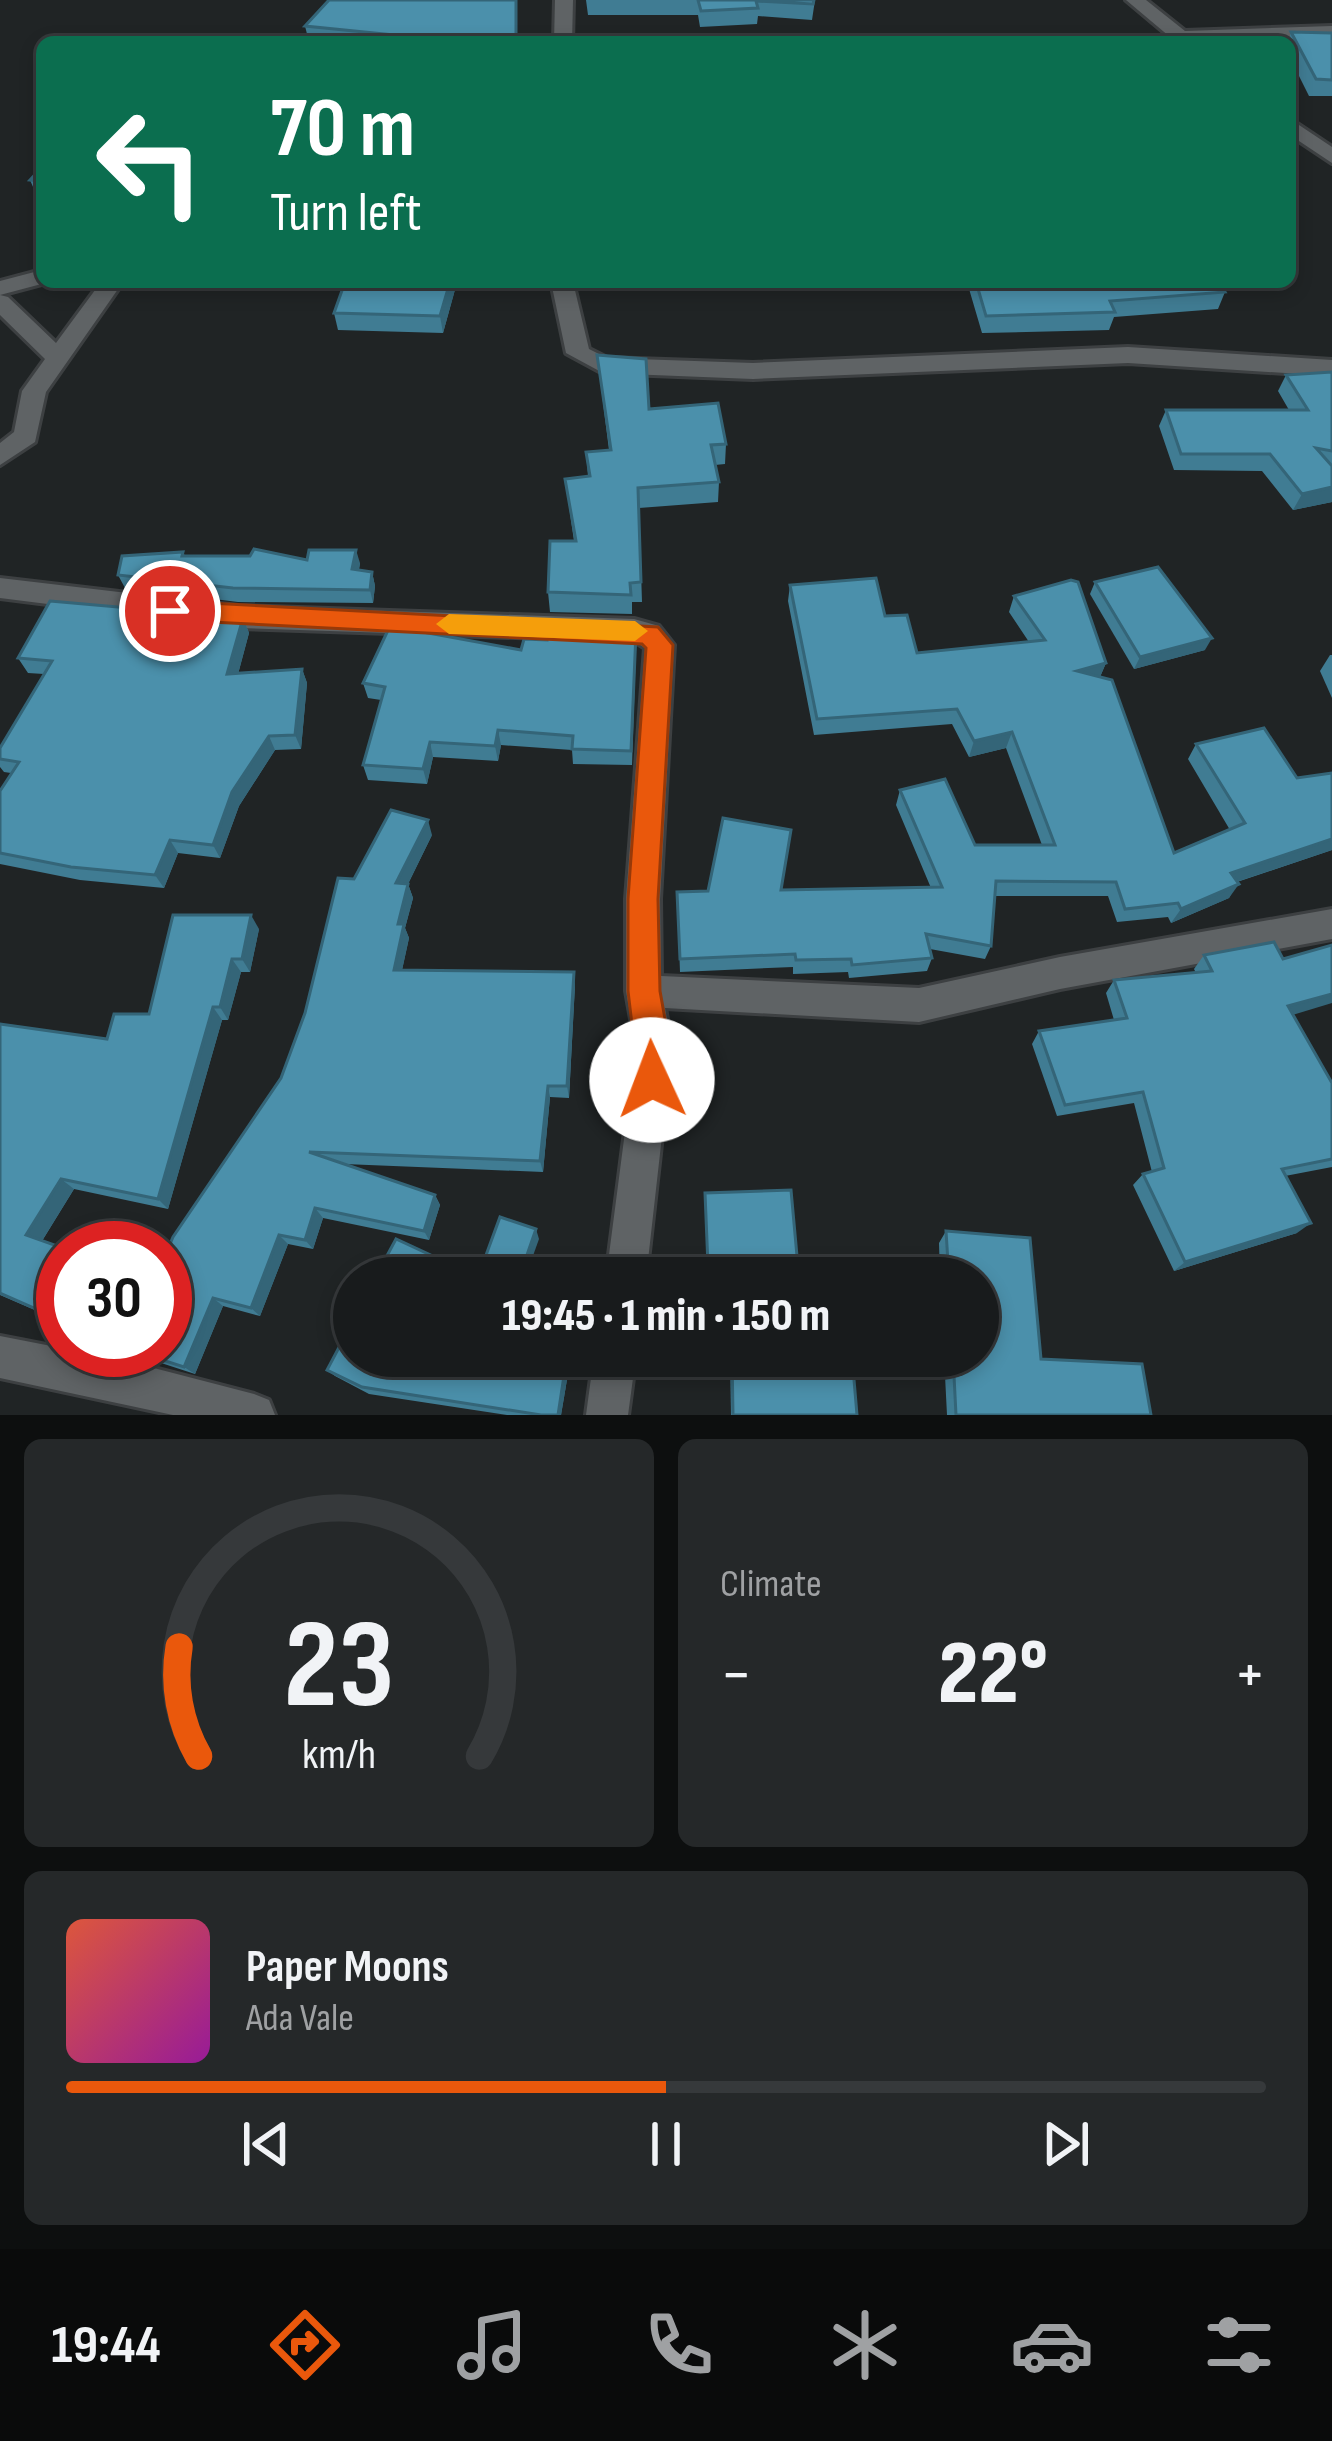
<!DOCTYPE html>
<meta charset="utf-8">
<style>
:root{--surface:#181b1c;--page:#252829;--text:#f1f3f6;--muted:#9fa1a3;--line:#36393b;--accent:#ea580c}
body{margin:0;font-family:"Sofia Sans Condensed",sans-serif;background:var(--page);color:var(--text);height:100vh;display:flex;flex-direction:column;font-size:45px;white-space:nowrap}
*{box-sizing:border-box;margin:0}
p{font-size:39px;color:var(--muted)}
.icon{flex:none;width:66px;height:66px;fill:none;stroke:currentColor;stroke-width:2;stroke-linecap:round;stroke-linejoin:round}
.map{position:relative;height:1415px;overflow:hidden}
.panel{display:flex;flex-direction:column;gap:24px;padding:24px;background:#0d0f0f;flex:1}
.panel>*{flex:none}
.hud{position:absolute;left:36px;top:36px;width:1260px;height:252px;border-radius:18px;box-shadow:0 6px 18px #0003,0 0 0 3px var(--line);background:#0b6e4f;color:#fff;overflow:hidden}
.speed{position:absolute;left:36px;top:1221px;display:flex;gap:24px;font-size:60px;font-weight:700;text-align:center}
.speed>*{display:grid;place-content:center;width:156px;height:156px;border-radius:50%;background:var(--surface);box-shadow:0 6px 18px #0003,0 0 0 3px var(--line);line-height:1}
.speed .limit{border:18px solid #d22;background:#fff;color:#111}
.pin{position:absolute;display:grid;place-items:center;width:102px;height:102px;color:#fff;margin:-51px;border:6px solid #fff;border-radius:50%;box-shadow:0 3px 12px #0007}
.me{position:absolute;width:132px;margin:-66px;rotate:358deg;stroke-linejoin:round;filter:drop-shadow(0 0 9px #0008)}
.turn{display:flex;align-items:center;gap:42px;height:252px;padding:0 36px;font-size:54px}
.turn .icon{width:156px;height:156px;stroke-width:2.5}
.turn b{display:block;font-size:84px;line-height:102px}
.big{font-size:90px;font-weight:800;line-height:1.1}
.panel .widget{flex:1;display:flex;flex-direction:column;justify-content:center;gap:18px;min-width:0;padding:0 42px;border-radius:18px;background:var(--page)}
.panel .dial{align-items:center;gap:0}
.dial svg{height:312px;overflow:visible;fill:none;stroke:var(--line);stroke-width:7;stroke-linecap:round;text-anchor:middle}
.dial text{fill:var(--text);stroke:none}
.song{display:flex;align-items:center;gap:36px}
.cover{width:144px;height:144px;border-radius:18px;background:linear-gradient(135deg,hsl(10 70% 55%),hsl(300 70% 35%))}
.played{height:12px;border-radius:6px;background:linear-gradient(90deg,var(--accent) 50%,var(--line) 50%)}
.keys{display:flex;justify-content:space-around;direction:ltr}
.heat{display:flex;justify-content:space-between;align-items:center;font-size:66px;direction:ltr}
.panel .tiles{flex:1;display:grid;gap:24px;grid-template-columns:1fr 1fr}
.widget:last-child{grid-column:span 2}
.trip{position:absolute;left:333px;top:1257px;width:666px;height:120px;border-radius:60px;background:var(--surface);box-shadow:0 6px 18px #0003,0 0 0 3px var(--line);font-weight:800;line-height:120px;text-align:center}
.tab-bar{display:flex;height:192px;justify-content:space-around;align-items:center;background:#0a0b0b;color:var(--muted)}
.tab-bar .icon{width:84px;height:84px}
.tab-bar .on{color:var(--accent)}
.tab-bar b{font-size:54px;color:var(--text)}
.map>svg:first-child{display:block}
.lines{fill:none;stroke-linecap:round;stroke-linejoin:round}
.minor-casing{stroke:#3d4042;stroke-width:6}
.minor{fill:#5f6365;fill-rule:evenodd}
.wall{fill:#407c93}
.shaded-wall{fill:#346578}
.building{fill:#4b90ab;stroke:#346578;stroke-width:3}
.route{fill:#ea580c;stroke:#983908;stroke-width:3}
.slow{fill:#f59e0b}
</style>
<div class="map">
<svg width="1332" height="1415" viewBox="0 0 1332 1415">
<rect width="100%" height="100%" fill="#202425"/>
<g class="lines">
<defs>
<g id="minor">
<polygon points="555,0 573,0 572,42 554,42"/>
<polygon points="1126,0 1146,0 1185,31 1332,26 1332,36 1176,42"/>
<polygon points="1290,119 1332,147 1332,163 1290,135"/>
<polygon points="42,270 42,282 49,282 0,295 0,281"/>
<polygon points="101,282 123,282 46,392 35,442 0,465 0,443 14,432 22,391 45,359 0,315 0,295 8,297 56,343"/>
<polygon points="551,282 573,282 589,349 607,358 753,363 1128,347 1332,360 1332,376 1128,363 753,379 603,373 566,353"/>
<polygon points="0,578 238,606 634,619 659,626 674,645 660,899 661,976 919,988 1060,957 1332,909 1332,939 1060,989 919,1022 665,1008 672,1047 646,1278 606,1278 636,1047 626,991 626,899 645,648 634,641 238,628 0,598"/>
<polygon points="0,1336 123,1360 254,1394 269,1400 275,1415 173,1415 0,1378"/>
<polygon points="594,1356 636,1356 628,1415 586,1415"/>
</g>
</defs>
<use href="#minor" class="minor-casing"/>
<use href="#minor" class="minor"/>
</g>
<g class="wall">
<polygon points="586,0 815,0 812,20 758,16 757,24 700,27 698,15 588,15"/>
<polygon points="305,26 517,42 309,42"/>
<polygon points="1291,32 1332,33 1332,96 1309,96 1290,58 1290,42 1288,42"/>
<polygon points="42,167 42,197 37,196 30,180"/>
<polygon points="967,282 1219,282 1225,292 1218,309 1114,317 1109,330 982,333"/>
<polygon points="456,286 443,333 338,330 334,313"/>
<polygon points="597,355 649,409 726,444 725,464 715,465 719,482 718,502 639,508 642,602 632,602 632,614 550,612 548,592 574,541 565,479 588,476 586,452 609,450"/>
<polygon points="1332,372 1332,502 1293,510 1262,471 1174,470 1159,426 1166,410 1289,410 1278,391 1286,375"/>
<polygon points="183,552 185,556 307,560 360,563 359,570 372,572 375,586 373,603 238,602 125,588 118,575"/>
<polygon points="1095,582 1205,650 1134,669 1090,594"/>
<polygon points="790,585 885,616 917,653 1029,642 1009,612 1014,596 1106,663 1100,677 1174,853 1230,830 1188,759 1196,744 1297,778 1332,773 1332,850 1237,882 1229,898 1171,923 1168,917 1117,922 1108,896 995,896 991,946 985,959 930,949 932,958 927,971 849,978 848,972 793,974 793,967 680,972 677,892 931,888 896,805 900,790 975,845 1042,845 1006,748 969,757 952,724 814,735 788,601"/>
<polygon points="243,618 249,633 238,674 302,669 307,683 301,749 275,750 239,806 220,858 178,853 164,888 80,880 0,864 0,791 11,773 4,772 0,767 0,748 44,674 28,673 18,658"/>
<polygon points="636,648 632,765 573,764 572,750 501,745 498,761 433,757 427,784 368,780 363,765 381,700 368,698 363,683 521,650"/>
<polygon points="1330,655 1332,655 1332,698 1320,671"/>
<polygon points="432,835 408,884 413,898 405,928 409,938 402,970 575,985 569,1098 550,1097 543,1172 344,1164 435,1195 440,1205 429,1240 323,1218 313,1249 288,1244 260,1316 223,1306 195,1374 121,1350 165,1350 281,1078 354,879"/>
<polygon points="259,929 250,972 241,972 228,1020 222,1020 168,1209 74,1189 42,1241 63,1248 63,1331 54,1328 40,1321 44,1314 0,1295 0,1024 107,1039 149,1014"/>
<polygon points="1204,955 1293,1015 1332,1083 1332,1167 1285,1176 1297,1233 1174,1271 1133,1185 1143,1174 1152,1172 1134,1103 1057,1116 1032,1044 1039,1031 1114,1020 1106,993 1114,980 1196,973 1194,969"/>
<polygon points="705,1193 799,1278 707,1277"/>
<polygon points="946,1231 1041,1359 1151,1415 947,1415 944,1356 978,1356 978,1278 940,1278 939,1243"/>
<polygon points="354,1356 571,1356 561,1415 507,1415 369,1394 335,1376 327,1370"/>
<polygon points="730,1356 852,1356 857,1415 731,1415"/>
</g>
<g class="shaded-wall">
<polygon points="450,282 455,282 456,286 443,333 440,316"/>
<polygon points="1332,487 1332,502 1293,510 1302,494"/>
<polygon points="356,550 360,563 356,582 352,569"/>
<polygon points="372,572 375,586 373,603 370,590"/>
<polygon points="243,618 249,633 234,689 227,674"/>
<polygon points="1212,638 1205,650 1134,669 1140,657"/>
<polygon points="1106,663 1099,679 1077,671"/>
<polygon points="302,669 307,683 301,749 295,735"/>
<polygon points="498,730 501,745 498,761 495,746"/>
<polygon points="1012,732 1006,748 969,757 974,741"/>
<polygon points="269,736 275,750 239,806 220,858 213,845 232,792"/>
<polygon points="430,742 433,757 427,784 423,769"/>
<polygon points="428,820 432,835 408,884 413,898 405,928 409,938 399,984 394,970 398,924 396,883"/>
<polygon points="1332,839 1332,850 1221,887 1231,873"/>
<polygon points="170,840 178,853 164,888 155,875"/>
<polygon points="1239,884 1229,898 1171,923 1181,909"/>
<polygon points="251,915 259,929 250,972 242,959"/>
<polygon points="232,959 241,972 228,1020 220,1007"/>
<polygon points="574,972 575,985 569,1098 567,1086"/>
<polygon points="1332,994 1332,1003 1276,1020 1288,1006"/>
<polygon points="213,1007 222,1020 168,1209 158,1199"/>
<polygon points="548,1086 550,1097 543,1172 540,1161"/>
<polygon points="61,1179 74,1189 40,1244 26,1235"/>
<polygon points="435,1195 440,1205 429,1240 424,1231"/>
<polygon points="315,1208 323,1218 313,1249 305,1240"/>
<polygon points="1311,1223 1297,1233 1174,1271 1185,1262"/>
<polygon points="536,1229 539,1239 525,1278 519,1278"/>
<polygon points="279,1235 288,1244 260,1316 251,1308"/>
<polygon points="213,1298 223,1306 195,1374 184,1367"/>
<polygon points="567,1356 571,1356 561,1415 558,1415"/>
</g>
<g class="building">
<polygon points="329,0 516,0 516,42 389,42 394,35 305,26"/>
<polygon points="698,0 814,0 813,4 756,1 758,8 701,11"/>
<polygon points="1291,32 1332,33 1332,80 1316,79"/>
<polygon points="42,167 42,181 30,180"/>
<polygon points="345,282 450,282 440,316 334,313"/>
<polygon points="976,282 1219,282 1225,292 1110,301 1115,312 986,316"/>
<polygon points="597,355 646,359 649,409 718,403 726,444 711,445 719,482 638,488 641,582 630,583 631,595 548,592 550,541 576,541 565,479 590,476 586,452 611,450"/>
<polygon points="1332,372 1332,451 1316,448 1332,466 1332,487 1302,494 1270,454 1181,454 1166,410 1308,410 1286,375"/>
<polygon points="254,549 307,560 309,550 356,550 352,569 372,572 370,590 233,588 118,575 122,556 183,552 182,556 250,556"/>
<polygon points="1158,567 1212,638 1140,657 1095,582"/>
<polygon points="876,578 885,616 907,615 917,653 1045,640 1014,596 1071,580 1078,582 1106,663 1077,671 1112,680 1174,853 1245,823 1196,744 1264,728 1297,778 1332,773 1332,839 1231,873 1239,884 1181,909 1178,903 1125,909 1116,882 996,881 991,946 926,934 932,958 852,965 851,959 796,960 795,954 680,959 677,892 708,891 723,818 791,830 781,890 942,887 900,790 945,779 975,845 1055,845 1012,732 974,741 957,709 817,719 790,585"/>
<polygon points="50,601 243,618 227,674 302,669 295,735 269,736 232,792 213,845 170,840 155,875 71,867 0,853 0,791 19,762 0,759 0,748 52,661 18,658"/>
<polygon points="390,626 521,650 524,639 547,640 547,627 636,632 631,751 572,749 573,736 498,730 495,746 430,742 423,769 363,765 385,687 363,683"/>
<polygon points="391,810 428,820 396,883 408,884 398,924 404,924 394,970 574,972 567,1086 548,1086 540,1161 309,1152 435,1195 424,1231 315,1208 305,1240 279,1235 251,1308 213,1298 184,1367 131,1350 165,1350 165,1256 173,1237 281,1078 305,1013 338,878 354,879"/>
<polygon points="173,915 251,915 242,959 232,959 220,1007 213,1007 158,1199 61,1179 26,1235 63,1248 63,1328 40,1321 45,1313 0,1293 0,1024 107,1039 114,1014 149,1014"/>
<polygon points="1274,942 1283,959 1332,945 1332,994 1288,1006 1332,1083 1332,1159 1282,1169 1311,1223 1185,1262 1143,1174 1164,1168 1143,1092 1065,1105 1039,1031 1127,1018 1114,980 1212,971 1204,955"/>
<polygon points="791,1190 799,1278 731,1278 730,1265 708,1266 705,1193"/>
<polygon points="500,1217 536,1229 519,1278 375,1278 396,1239 478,1277"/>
<polygon points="946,1231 1030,1238 1041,1359 1142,1364 1151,1415 956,1415 953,1356 978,1356 978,1278 949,1278"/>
<polygon points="354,1319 354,1356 567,1356 558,1415 541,1415 362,1387 327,1370"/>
<polygon points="732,1356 852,1356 857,1415 733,1415"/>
</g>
<polygon class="route" points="170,601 658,627 673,645 658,899 660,991 670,1047 663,1092 652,1097 640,1092 628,991 628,899 646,648 642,644 170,620 157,611"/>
<polygon class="slow" points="449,614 635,621 648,631 635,641 449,634 436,624"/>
</svg>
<div class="speed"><div class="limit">30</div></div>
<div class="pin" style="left:170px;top:611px;background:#d93025"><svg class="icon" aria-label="arrive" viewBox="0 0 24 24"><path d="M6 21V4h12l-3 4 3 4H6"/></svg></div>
<svg class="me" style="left:652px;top:1080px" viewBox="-20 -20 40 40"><circle r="19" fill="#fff"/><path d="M0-13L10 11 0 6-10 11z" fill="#ea580c"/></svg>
<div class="trip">19:45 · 1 min · 150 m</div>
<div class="hud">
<div class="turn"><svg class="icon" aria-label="left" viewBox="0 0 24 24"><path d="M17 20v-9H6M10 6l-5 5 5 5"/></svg><div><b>70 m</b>Turn left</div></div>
</div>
</div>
<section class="panel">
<div class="tiles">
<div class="widget dial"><svg viewBox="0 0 100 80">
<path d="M14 69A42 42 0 1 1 86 69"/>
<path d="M14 69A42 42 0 0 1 9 41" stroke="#ea580c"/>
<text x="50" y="56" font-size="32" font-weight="700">23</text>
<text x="50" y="72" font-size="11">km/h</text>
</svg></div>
<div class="widget"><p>Climate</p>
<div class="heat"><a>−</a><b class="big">22°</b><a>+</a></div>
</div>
<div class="widget">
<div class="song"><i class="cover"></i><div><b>Paper Moons</b><p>Ada Vale</p></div></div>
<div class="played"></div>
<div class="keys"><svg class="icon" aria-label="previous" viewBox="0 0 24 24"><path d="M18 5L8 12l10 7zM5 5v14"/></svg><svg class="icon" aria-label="pause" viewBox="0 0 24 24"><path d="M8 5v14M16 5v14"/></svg><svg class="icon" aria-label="next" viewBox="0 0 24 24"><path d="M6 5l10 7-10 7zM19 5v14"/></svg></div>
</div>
</div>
</section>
<nav class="tab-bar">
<b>19:44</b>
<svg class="icon on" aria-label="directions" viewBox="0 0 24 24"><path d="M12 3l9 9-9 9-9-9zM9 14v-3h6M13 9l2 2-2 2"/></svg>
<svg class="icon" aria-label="music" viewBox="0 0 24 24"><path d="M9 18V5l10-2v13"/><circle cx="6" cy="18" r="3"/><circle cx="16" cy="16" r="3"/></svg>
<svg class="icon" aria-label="phone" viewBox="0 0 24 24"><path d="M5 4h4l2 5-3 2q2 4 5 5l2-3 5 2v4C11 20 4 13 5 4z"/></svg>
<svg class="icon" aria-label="climate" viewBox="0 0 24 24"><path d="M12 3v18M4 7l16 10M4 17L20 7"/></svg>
<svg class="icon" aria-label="car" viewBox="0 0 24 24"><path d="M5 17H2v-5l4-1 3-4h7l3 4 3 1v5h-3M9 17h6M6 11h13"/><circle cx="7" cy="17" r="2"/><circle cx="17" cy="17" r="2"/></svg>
<svg class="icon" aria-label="filters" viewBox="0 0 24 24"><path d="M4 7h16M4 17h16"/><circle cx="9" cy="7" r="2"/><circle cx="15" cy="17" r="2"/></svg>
</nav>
